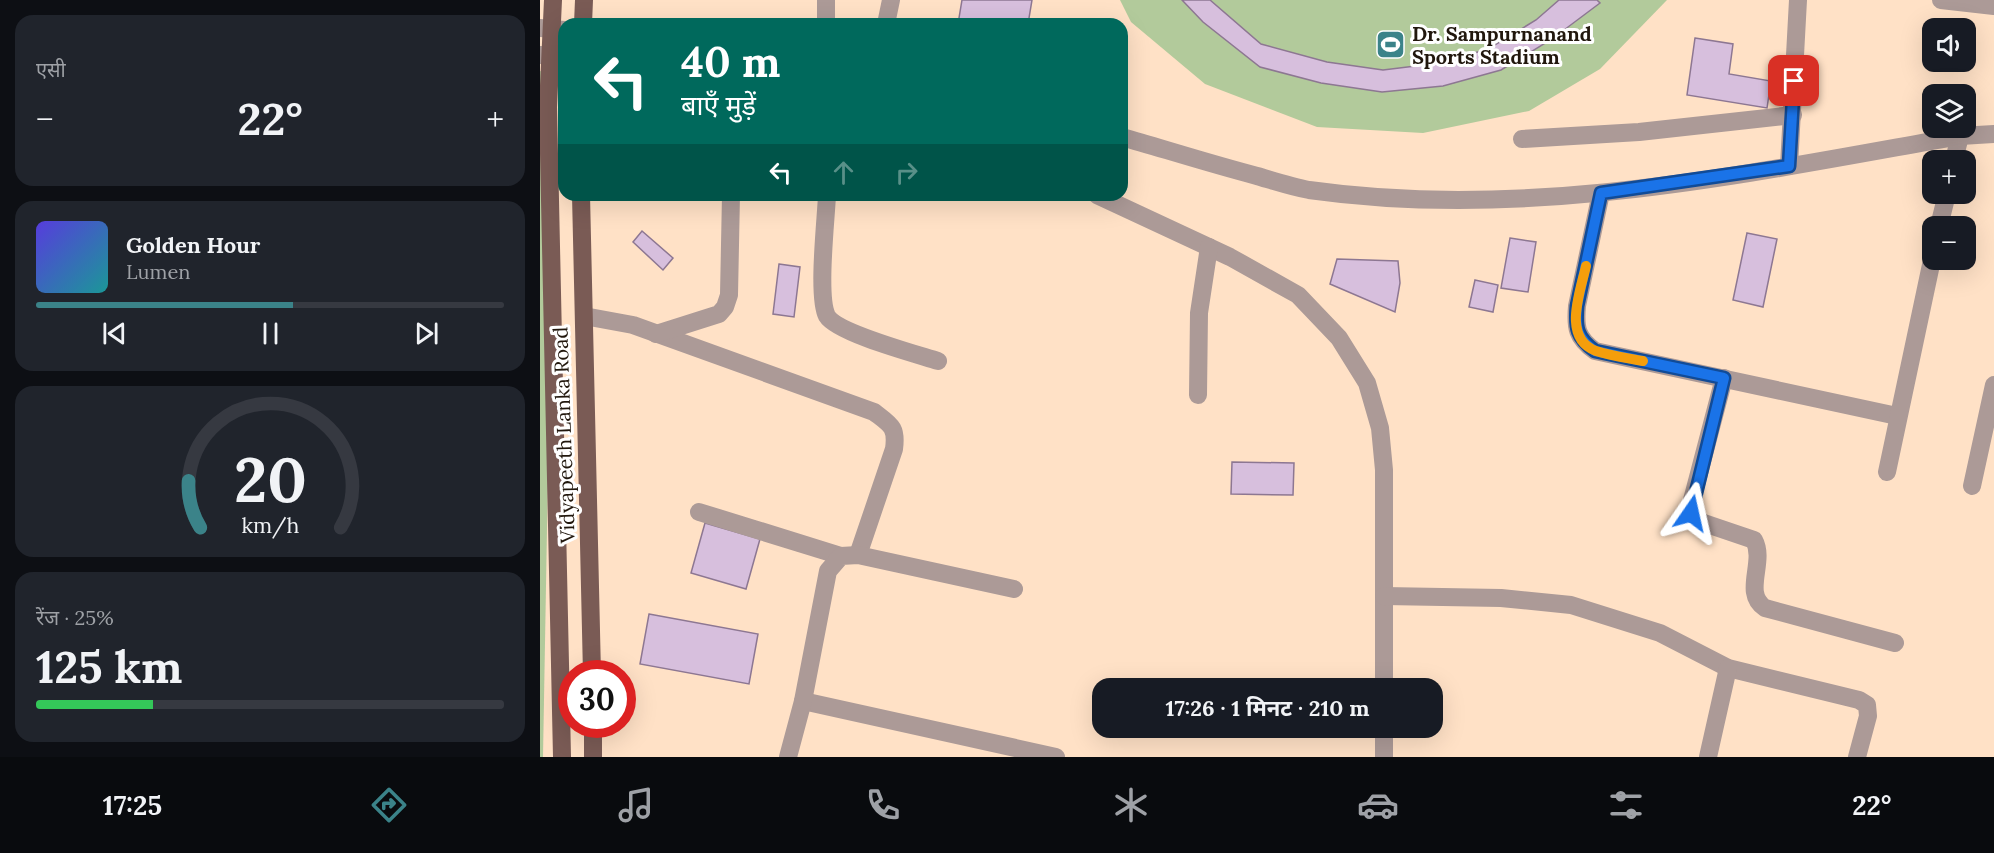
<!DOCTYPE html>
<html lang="hi">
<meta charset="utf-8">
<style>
:root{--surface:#171b24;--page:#20242c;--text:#f1f3f6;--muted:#9ea1a6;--line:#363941;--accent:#3b8389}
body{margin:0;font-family:Lora,"Noto Sans Devanagari",serif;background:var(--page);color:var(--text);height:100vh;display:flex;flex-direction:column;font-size:22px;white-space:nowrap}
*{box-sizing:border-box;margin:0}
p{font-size:20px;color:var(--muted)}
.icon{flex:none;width:33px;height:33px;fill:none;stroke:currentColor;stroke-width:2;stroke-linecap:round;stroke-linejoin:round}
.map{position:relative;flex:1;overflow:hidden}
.side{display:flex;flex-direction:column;gap:15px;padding:15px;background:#0d0f14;width:540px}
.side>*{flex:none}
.guide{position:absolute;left:18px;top:18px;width:570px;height:183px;border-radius:18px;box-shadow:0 6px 24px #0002;background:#00695c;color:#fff;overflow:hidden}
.fabs{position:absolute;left:1382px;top:18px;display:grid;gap:12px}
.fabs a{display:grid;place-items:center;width:54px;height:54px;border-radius:12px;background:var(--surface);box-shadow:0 6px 24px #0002;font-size:30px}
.speed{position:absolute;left:18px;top:660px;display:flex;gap:12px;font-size:30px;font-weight:700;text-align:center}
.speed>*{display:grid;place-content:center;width:78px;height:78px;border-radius:50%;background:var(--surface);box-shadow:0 6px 24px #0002;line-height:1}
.speed .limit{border:9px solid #d22;background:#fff;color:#111}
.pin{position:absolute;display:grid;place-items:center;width:51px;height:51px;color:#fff;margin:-26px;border-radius:12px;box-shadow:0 3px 9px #0006}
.me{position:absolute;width:66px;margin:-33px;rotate:11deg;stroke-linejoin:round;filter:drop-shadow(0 0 4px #0008)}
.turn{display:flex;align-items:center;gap:21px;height:126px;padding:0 24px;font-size:27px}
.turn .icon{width:78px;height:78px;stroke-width:2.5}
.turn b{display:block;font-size:42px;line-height:51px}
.lanes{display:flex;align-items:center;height:57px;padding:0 24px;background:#0003;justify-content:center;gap:30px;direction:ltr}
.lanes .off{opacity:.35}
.big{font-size:45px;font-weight:700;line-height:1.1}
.side .tile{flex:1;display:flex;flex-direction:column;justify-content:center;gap:9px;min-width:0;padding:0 21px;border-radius:18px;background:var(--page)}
.side .dial{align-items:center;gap:0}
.dial svg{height:156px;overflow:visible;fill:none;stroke:var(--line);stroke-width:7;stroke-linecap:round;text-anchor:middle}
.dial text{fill:var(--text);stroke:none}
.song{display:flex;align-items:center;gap:18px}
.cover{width:72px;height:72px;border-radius:9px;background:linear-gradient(135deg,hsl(250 70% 55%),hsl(180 70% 35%))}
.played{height:6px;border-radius:3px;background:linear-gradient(90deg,var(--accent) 55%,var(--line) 55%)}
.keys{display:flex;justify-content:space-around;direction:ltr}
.heat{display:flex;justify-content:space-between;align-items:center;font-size:33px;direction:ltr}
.charge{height:9px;border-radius:4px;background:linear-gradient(90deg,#34c759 25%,var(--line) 0)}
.trip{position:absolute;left:552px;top:678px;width:351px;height:60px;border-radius:18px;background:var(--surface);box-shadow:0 6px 24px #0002;font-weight:700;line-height:60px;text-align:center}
.dock{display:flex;height:96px;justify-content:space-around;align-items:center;background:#090b0e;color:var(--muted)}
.dock .icon{width:42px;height:42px}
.dock .on{color:var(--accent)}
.dock b{font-size:27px;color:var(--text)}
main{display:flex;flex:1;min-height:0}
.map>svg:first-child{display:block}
.green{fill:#b2ca9b}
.building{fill:#d7bfdd;stroke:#8d7792;stroke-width:1.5}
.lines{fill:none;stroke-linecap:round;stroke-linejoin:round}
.minor{stroke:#ac9a97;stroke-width:18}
.major{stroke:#7a5b55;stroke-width:18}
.route-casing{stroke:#114b97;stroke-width:15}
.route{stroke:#1a73e8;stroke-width:10}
.slow{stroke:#f59e0b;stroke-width:10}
.labels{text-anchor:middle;stroke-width:6;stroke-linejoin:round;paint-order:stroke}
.poi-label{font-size:20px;font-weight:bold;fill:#21170d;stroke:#fff;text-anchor:start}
.street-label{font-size:20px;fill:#21170d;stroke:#fff}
</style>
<main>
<section class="side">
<div class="tile"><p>एसी</p>
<div class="heat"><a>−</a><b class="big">22°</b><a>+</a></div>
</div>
<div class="tile">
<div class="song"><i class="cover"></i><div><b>Golden Hour</b><p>Lumen</p></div></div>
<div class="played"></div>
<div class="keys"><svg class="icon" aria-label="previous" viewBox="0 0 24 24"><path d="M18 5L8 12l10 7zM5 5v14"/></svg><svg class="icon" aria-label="pause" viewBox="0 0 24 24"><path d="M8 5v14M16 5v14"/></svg><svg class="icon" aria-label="next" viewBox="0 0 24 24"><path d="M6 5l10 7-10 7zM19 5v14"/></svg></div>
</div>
<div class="tile dial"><svg viewBox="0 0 100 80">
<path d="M14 69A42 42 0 1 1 86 69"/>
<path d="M14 69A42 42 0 0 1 8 45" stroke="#3b8389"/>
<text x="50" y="56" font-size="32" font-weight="700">20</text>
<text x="50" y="72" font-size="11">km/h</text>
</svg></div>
<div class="tile"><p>रेंज · 25%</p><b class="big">125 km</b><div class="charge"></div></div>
</section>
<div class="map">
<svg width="1454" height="757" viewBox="0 0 1454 757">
<rect width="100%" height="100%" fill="#ffe1c6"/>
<g class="green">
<polygon points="580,0 1127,0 1060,69 989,111 883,133 777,127 665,84 591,22"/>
<polygon points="0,71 15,74 3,757 0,757"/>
</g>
<g class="building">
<polygon points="422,0 492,0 488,24 418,24"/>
<polygon points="642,0 670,0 721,44 787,62 843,70 900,63 948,49 996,20 1019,0 1057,0 1060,3 1012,39 961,70 903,86 842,92 781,83 720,67 663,22"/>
<polygon points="1155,38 1193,44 1189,74 1231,81 1227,108 1147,95"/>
<polygon points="102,231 133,258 123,270 93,242"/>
<polygon points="1207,233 1237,239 1223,307 1193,300"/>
<polygon points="970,238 996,242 988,292 961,288"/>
<polygon points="797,259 858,261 860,283 855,312 790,284"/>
<polygon points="239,264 260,267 254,317 233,314"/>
<polygon points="935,280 958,285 953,312 929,307"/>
<polygon points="692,462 754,463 753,495 691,494"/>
<polygon points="165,523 220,539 206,589 151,573"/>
<polygon points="109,614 218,634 209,684 100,664"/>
</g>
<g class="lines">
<g class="minor">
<polyline points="1401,0 1454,6"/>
<polyline points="286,24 286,0"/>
<polyline points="346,24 351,0"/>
<polyline points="0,28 24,30"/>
<polyline points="0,55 24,58"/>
<path d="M582,137C627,150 671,164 717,176C734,181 752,187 769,190C988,221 1205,174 1420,136L1454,134"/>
<polyline points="982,139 1099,132 1253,115"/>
<polyline points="1414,160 1420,136"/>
<polyline points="1249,166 1258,0"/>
<path d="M1061,193L1037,306C1035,328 1037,338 1055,351L1357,416"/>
<path d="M287,195C286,220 277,297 287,316C297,333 376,354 398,361"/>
<polyline points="557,195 690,257 758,295 799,338 827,383 840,428 844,470 844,688"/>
<polyline points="1399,226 1407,194"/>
<path d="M44,316L93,325L334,412C351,425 357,427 354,449L318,555"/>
<polyline points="116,334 179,314 185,307 189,295 191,195"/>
<path d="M1184,378L1152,500L1151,512L1155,520L1214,540C1226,562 1202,593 1225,608L1355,643"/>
<polyline points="658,395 659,313 669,247"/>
<polyline points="1347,472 1392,260"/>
<polyline points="1432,486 1454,385"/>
<polyline points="159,512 301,556"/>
<polyline points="844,596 961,598 1031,605 1120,633 1188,668 1319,700 1327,705 1328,716 1317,757"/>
<polyline points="263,701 516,757"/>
<polyline points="844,728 844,757"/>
<polyline points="248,757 263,701 288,571 301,556 318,555 474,589"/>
<polyline points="1168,757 1188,668"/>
</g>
<g class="major">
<polyline points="13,0 8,107 22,757"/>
<polyline points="43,24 44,0"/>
<polyline points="41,195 52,674"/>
<polyline points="53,724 53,757"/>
</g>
</g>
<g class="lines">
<defs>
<path id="route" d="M1151,513L1184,378L1055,351C1037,338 1035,328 1037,306L1061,193L1249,166L1254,81"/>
</defs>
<use href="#route" class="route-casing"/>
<use href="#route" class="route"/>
<path class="slow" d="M1046,266C1040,293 1022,338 1056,351C1071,356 1088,358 1103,361"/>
</g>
<defs>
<symbol id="stadium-square" viewBox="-11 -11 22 22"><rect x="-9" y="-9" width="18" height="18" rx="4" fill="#3b8389" stroke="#fff"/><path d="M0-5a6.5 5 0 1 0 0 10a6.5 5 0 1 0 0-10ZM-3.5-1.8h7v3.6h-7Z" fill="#fff"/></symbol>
</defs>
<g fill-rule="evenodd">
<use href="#stadium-square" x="834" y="28" width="33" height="33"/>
</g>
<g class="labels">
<g class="poi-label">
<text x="872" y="41">Dr. Sampurnanand<tspan x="872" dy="23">Sports Stadium</tspan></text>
</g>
<g class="street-label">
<text transform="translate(24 435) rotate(-92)" y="7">Vidyapeeth Lanka Road</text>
</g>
</g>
</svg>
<div class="fabs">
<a><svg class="icon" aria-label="sound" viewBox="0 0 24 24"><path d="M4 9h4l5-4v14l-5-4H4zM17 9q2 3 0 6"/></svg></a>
<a><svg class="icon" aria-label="layers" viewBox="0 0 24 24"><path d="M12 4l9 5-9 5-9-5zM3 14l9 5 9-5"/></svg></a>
<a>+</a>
<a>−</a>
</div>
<div class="speed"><div class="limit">30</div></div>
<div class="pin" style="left:1254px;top:81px;background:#d93025"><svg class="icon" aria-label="arrive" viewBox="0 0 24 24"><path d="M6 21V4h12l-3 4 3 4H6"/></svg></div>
<svg class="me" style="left:1151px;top:513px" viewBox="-20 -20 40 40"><path d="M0-17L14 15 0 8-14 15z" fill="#1a73e8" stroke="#fff" stroke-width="4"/></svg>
<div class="trip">17:26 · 1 मिनट · 210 m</div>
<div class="guide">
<div class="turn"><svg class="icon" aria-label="left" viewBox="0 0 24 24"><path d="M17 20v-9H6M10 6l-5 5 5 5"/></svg><div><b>40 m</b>बाएँ मुड़ें</div></div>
<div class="lanes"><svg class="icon" aria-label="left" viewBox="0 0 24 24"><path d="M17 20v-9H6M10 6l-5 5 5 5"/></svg><svg class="icon off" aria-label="ahead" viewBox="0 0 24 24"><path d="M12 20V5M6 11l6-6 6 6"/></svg><svg class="icon off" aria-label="right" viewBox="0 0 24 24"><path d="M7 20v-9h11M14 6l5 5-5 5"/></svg></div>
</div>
</div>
</main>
<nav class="dock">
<b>17:25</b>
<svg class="icon on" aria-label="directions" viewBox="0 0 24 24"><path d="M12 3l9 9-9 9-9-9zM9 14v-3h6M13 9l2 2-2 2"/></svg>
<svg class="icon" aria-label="music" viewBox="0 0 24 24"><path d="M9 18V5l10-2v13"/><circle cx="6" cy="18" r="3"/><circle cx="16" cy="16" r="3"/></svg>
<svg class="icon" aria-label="phone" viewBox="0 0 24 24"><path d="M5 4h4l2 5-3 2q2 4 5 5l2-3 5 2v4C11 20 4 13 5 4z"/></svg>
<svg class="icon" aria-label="climate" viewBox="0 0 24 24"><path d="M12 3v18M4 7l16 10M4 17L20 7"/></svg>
<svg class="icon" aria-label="car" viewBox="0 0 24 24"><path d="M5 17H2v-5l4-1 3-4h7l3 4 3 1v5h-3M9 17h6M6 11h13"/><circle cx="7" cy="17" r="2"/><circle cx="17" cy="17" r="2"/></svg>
<svg class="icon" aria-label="filters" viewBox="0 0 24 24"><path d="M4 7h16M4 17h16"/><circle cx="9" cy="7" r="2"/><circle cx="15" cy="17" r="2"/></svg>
<b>22°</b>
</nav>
